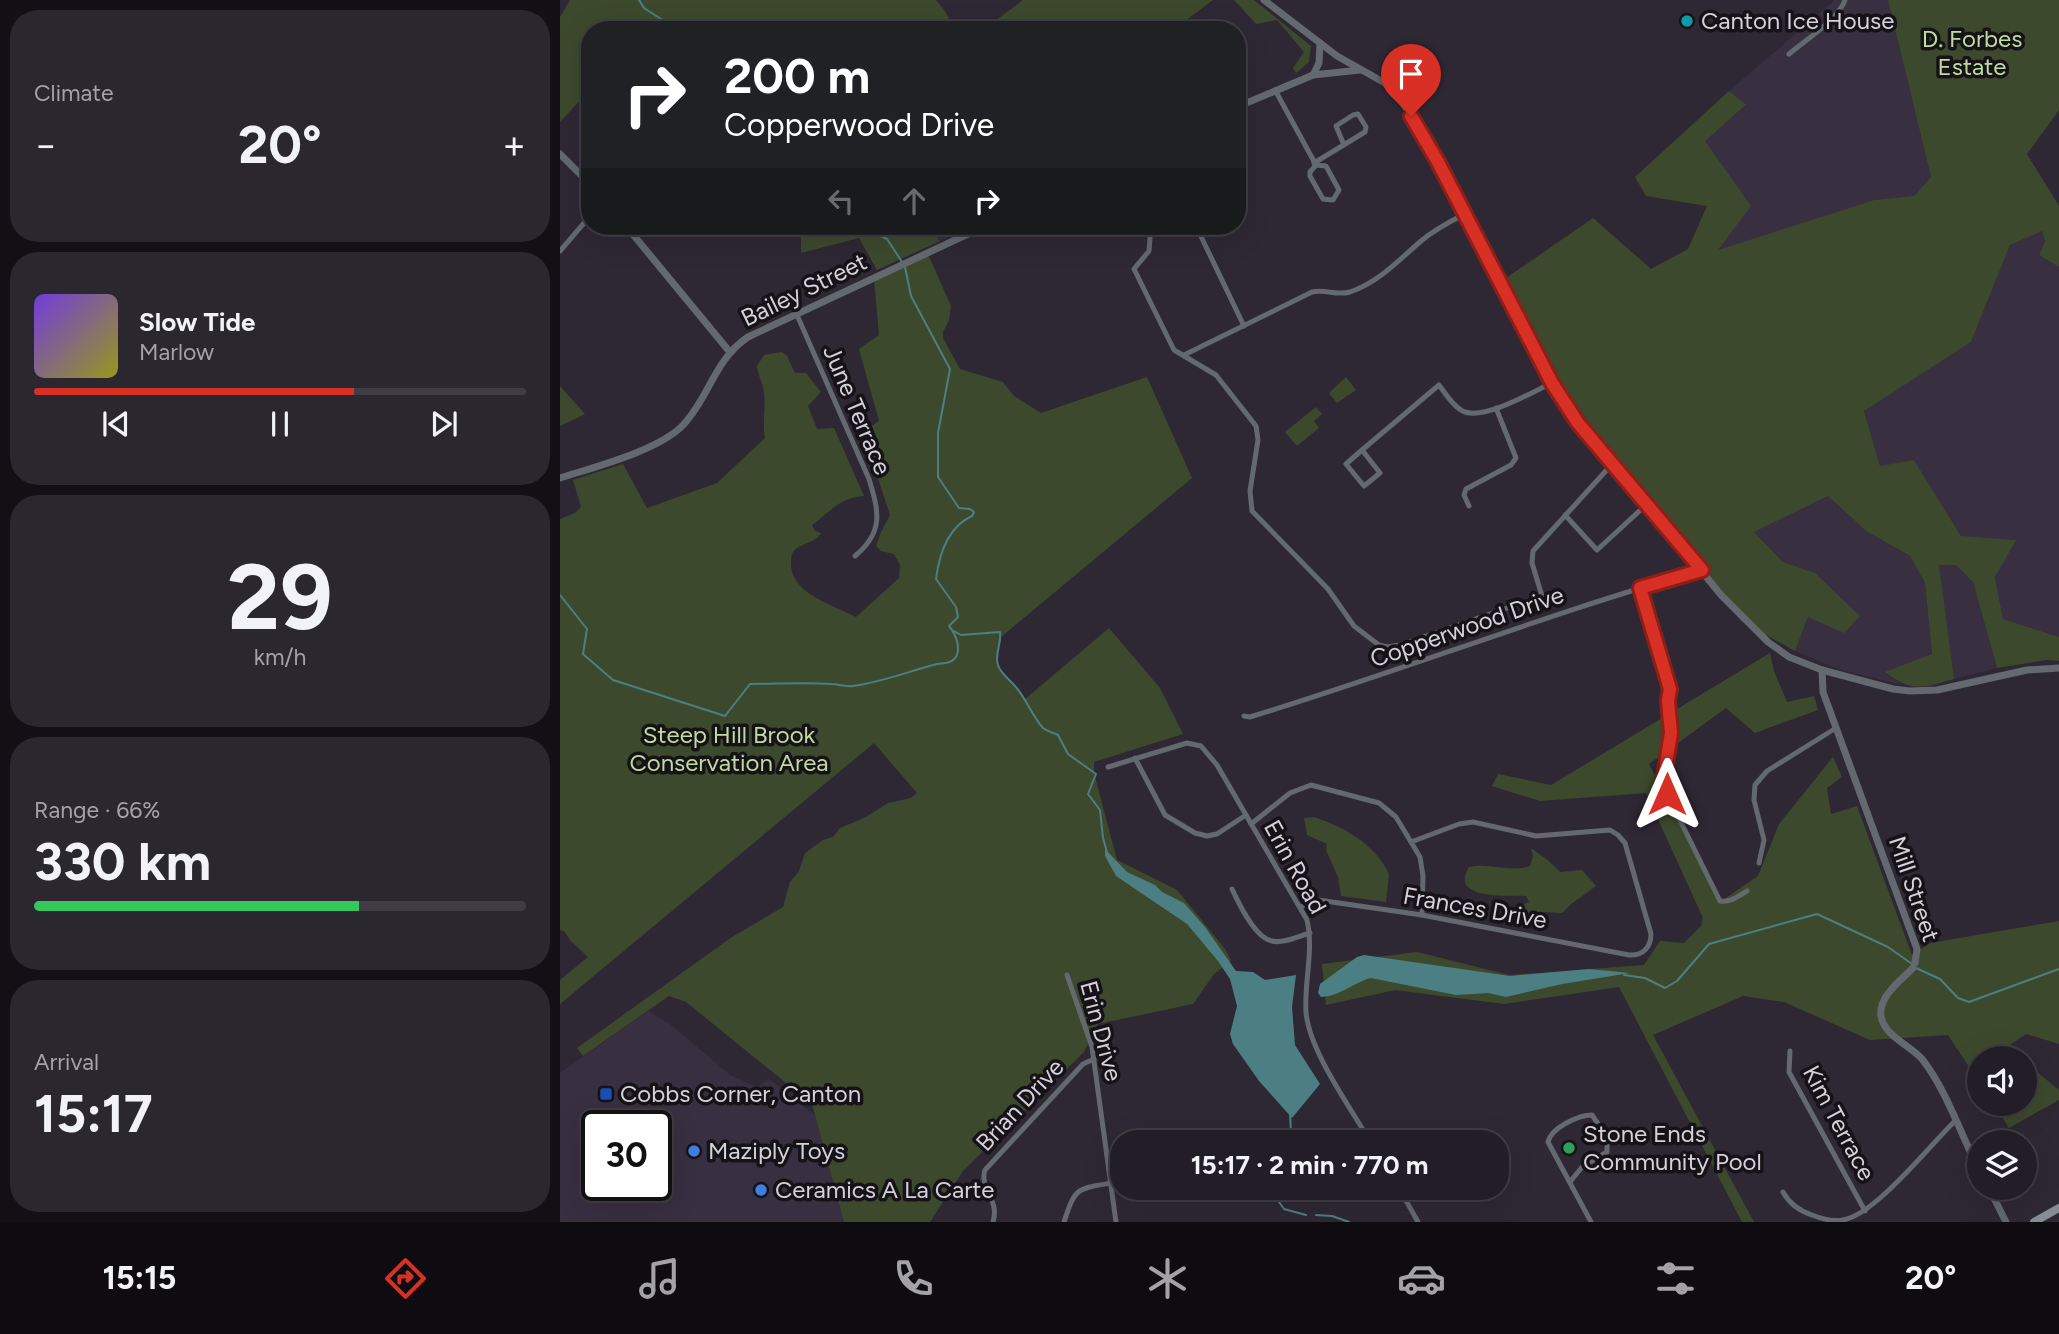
<!DOCTYPE html>
<meta charset="utf-8">
<style>
:root{--surface:#221e27;--page:#2a272f;--text:#f1f3f6;--muted:#a2a2a7;--line:#3f3c44;--accent:#d93025}
body{margin:0;font-family:Figtree,sans-serif;background:var(--page);color:var(--text);height:100vh;display:flex;flex-direction:column;font-size:26px;white-space:nowrap}
*{box-sizing:border-box;margin:0}
p{font-size:23px;color:var(--muted)}
.icon{flex:none;width:38px;height:38px;fill:none;stroke:currentColor;stroke-width:2;stroke-linecap:round;stroke-linejoin:round}
.map{position:relative;flex:1;overflow:hidden}
.sheet{display:flex;flex-direction:column;gap:10px;padding:10px;background:#131015;width:560px}
.sheet>*{flex:none}
.banner{position:absolute;left:21px;top:21px;width:665px;height:214px;border-radius:28px;box-shadow:0 7px 28px #0002,0 0 0 2px var(--line);background:#202124;color:#fff;overflow:hidden}
.controls{position:absolute;left:1407px;top:1046px;display:grid;gap:14px}
.controls a{display:grid;place-items:center;width:70px;height:70px;border-radius:50%;background:var(--surface);box-shadow:0 7px 28px #0002,0 0 0 2px var(--line);font-size:35px}
.speed{position:absolute;left:21px;top:1110px;display:flex;gap:14px;font-size:35px;font-weight:700;text-align:center}
.speed>*{display:grid;place-content:center;width:91px;height:91px;border-radius:50%;background:var(--surface);box-shadow:0 7px 28px #0002,0 0 0 2px var(--line);line-height:1}
.speed .limit{border:4px solid #111;border-radius:10px;background:#fff;color:#111}
.pin{position:absolute;display:grid;place-items:center;width:60px;height:60px;color:#fff;margin:-72px -30px;border-radius:50% 50% 50% 0;rotate:-45deg;box-shadow:0 0 7px #0007}
.pin .icon{rotate:45deg}
.me{position:absolute;width:77px;margin:-38px;rotate:0deg;stroke-linejoin:round;filter:drop-shadow(0 0 5px #0008)}
.turn{display:flex;align-items:center;gap:24px;height:147px;padding:0 28px;font-size:32px}
.turn .icon{width:91px;height:91px;stroke-width:2.5}
.turn b{display:block;font-size:49px;line-height:60px}
.lanes{display:flex;align-items:center;height:66px;padding:0 28px;background:#0003;justify-content:center;gap:35px;direction:ltr}
.lanes .off{opacity:.35}
.big{font-size:52px;font-weight:700;line-height:1.1}
.sheet .card{flex:1;display:flex;flex-direction:column;justify-content:center;gap:10px;min-width:0;padding:0 24px;border-radius:28px;background:var(--page)}
.sheet .dial{align-items:center;gap:0}
.dial b{font-size:91px;line-height:1}
.song{display:flex;align-items:center;gap:21px}
.cover{width:84px;height:84px;border-radius:10px;background:linear-gradient(135deg,hsl(260 70% 55%),hsl(60 70% 35%))}
.played{height:7px;border-radius:4px;background:linear-gradient(90deg,var(--accent) 65%,var(--line) 65%)}
.keys{display:flex;justify-content:space-around;direction:ltr}
.heat{display:flex;justify-content:space-between;align-items:center;font-size:38px;direction:ltr}
.charge{height:10px;border-radius:5px;background:linear-gradient(90deg,#34c759 66%,var(--line) 0)}
.trip{position:absolute;left:550px;top:1130px;width:399px;height:70px;border-radius:28px;background:var(--surface);box-shadow:0 7px 28px #0002,0 0 0 2px var(--line);font-weight:700;line-height:70px;text-align:center}
.tab-bar{display:flex;height:112px;justify-content:space-around;align-items:center;background:#0e0c10;color:var(--muted)}
.tab-bar .icon{width:49px;height:49px}
.tab-bar .on{color:var(--accent)}
.tab-bar b{font-size:32px;color:var(--text)}
main{display:flex;flex:1;min-height:0}
.map>svg:first-child{display:block}
.built{fill:#382f41;fill-rule:evenodd}
.green{fill:#3d492d}
.water{fill:#4c7f83}
.lines{fill:none;stroke-linecap:round;stroke-linejoin:round}
.stream{stroke:#4c7f83;stroke-width:2}
.minor{stroke:#64696f;stroke-width:5}
.tertiary{stroke:#64696f;stroke-width:7}
.secondary{stroke:#848c95;stroke-width:8}
.route-casing{stroke:#8d1f18;stroke-width:18}
.route{stroke:#d93025;stroke-width:12}
.culture-dot{fill:#0f9aa8;stroke:#151218;stroke-width:2.5}
.transit-dot{fill:#1a4fb4;stroke:#151218;stroke-width:2.5}
.leisure-dot{fill:#2e9e5b;stroke:#151218;stroke-width:2.5}
.shop-dot{fill:#3f7fe0;stroke:#151218;stroke-width:2.5}
.labels{text-anchor:middle;stroke-width:7;stroke-linejoin:round;paint-order:stroke}
.poi-label{font-size:24px;fill:#d5d1da;stroke:#151218;text-anchor:start}
.park-label{font-size:24px;fill:#c0da9e;stroke:#151218}
.street-label{font-size:24px;fill:#d5d1da;stroke:#151218}
</style>
<main>
<section class="sheet">
<div class="card"><p>Climate</p>
<div class="heat"><a>−</a><b class="big">20°</b><a>+</a></div>
</div>
<div class="card">
<div class="song"><i class="cover"></i><div><b>Slow Tide</b><p>Marlow</p></div></div>
<div class="played"></div>
<div class="keys"><svg class="icon" aria-label="previous" viewBox="0 0 24 24"><path d="M18 5L8 12l10 7zM5 5v14"/></svg><svg class="icon" aria-label="pause" viewBox="0 0 24 24"><path d="M8 5v14M16 5v14"/></svg><svg class="icon" aria-label="next" viewBox="0 0 24 24"><path d="M6 5l10 7-10 7zM19 5v14"/></svg></div>
</div>
<div class="card dial"><b>29</b><p>km/h</p></div>
<div class="card"><p>Range · 66%</p><b class="big">330 km</b><div class="charge"></div></div>
<div class="card"><p>Arrival</p><b class="big">15:17</b></div>
</section>
<div class="map">
<svg width="1499" height="1222" viewBox="0 0 1499 1222">
<rect width="100%" height="100%" fill="#2e2834"/>
<g class="built">
<polygon points="1275,0 1328,0 1371,177 1354,196 1314,200 1157,251 1144,141 1186,106 1169,91"/>
<polygon points="369,226 411,226 380,241"/>
<polygon points="1483,230 1485,241 1479,255 1499,267 1499,637 1443,619 1435,577 1401,536 1354,460 1320,467 1304,410 1411,342 1450,245"/>
<polygon points="1268,496 1306,531 1350,556 1365,583 1372,655 1326,673 1342,685 1278,669 1235,651 1248,617 1255,573 1223,562 1193,532"/>
<polygon points="1378,565 1396,565 1413,582 1437,668 1394,679"/>
<path d="M88,1011L110,1024L170,1075L197,1087L209,1079L255,1115L284,1222H0V1073ZM37,1125H96V1185H37Z"/>
</g>
<g class="green">
<path d="M10,0H376C384,10 391,16 390,30H30V93L28,92L0,122V17Z"/>
<polygon points="463,0 653,0 617,27 618,30 423,30"/>
<polygon points="674,0 694,0 751,46 749,62 736,73 733,68 744,52 717,20 696,24"/>
<path d="M1328,0H1499V110L1467,154L1499,206V267L1479,255L1485,241L1482,231L1450,245L1411,342L1304,411L1320,466L1354,460L1401,536L1456,540L1435,577L1443,619L1499,637V661L1486,660L1437,668L1413,582L1396,565H1379L1394,679C1363,688 1352,693 1325,672L1372,654L1365,583L1350,556L1306,531L1268,496L1194,532L1223,562L1255,573L1300,616L1284,633L1248,617L1235,651L1181,621L1024,416L936,285L1033,218L1091,269L1128,249L1147,206L1086,196L1075,177L1169,91L1186,105L1145,141L1191,206L1158,250L1314,200L1354,196L1371,177Z"/>
<polygon points="241,226 369,226 380,241 317,270 299,238 241,253"/>
<path d="M368,254L391,306L389,320L383,332V338L400,369L443,382L454,396L481,413L587,377L632,478L441,637L437,665L459,690L464,700L549,628L600,688L623,734L534,762V773L557,860L617,890L666,950L671,961L654,974L633,1004L538,1024L524,1052L403,1171L370,1222H284L252,1104L126,1002L109,996L23,1056L17,1048L172,937L223,907L230,882L239,871L245,853L263,840L273,837L280,828L304,818L328,803L351,798L357,793L314,743L0,1004V980L28,957L11,941L4,931L0,930V519L15,513L21,507L13,480L63,464L87,508L157,483L205,438C202,423 206,409 204,393C203,384 198,375 197,366L204,355L222,352L227,356L235,373H246L261,392L248,406L257,429L274,428L304,496C280,497 270,512 252,525L255,531L261,533C255,544 241,542 233,552C231,555 231,558 231,562C229,593 273,605 296,617L339,578L340,565L334,554L321,551L316,546L321,532L330,515L303,432L319,421L299,349L319,335L314,279Z"/>
<polygon points="786,377 796,390 777,403 769,393"/>
<polygon points="0,386 25,414 0,426"/>
<polygon points="756,407 762,414 754,421 759,428 737,446 725,432"/>
<polygon points="1210,653 1214,671 1227,702 1254,696 1258,710 1195,733 1166,708 1089,764 1160,902 1198,876 1219,824 1273,757 1282,777 1267,788 1271,814 1297,806 1352,955 1370,943 1499,921 1499,1044 1466,1034 1447,1047 1461,1059 1419,1059 1419,1082 1388,1035 1310,1040 1224,1002 1183,996 1093,1035 1194,1222 1182,1222 1059,987 944,1004 835,990 766,1005 762,964 857,952 949,975 1084,965 1100,941 1124,943 1141,926 1143,918 1086,793 980,801 932,786 938,774 991,785"/>
<path d="M754,817C784,827 815,844 829,874L826,902L781,896L778,877L766,850L767,844L747,835L744,818Z"/>
<path d="M971,848L989,861L1000,872L1022,870L1036,886L1010,905L1002,913L985,912L966,922L957,923L950,913L953,909L969,902L966,896C950,895 888,901 909,867C930,862 950,873 970,866L973,856Z"/>
<polygon points="1465,1062 1499,1090 1499,1100 1449,1128 1434,1104 1465,1104"/>
</g>
<g class="water">
<polygon points="545,849 567,872 595,885 602,892 624,903 645,927 676,971 693,972 705,980 736,975 732,1007 735,1045 760,1084 732,1118 699,1081 673,1044 670,1034 677,1006 670,979 658,961 627,924 556,876 545,856"/>
<path d="M804,955L950,976L1029,969L1070,973L1002,984L946,997L928,993L896,995L811,978C794,982 779,997 761,997L758,993L760,984L797,957Z"/>
</g>
<g class="lines">
<g class="stream">
<polyline points="79,0 84,8 118,30"/>
<polyline points="299,226 327,239 342,262"/>
<path d="M0,595L27,629L23,654L53,680L165,716L190,684C217,684 245,682 271,684C279,684 286,687 293,686C323,682 349,671 377,664C382,663 389,664 393,660C403,652 396,634 389,626L398,617L396,607L376,579C379,555 388,527 412,516L414,512L410,509L399,508L378,477V433L390,369L351,296L345,267"/>
<path d="M394,631L401,635L440,632C442,643 434,654 438,665C440,673 450,680 455,686C466,698 472,716 483,728C488,732 492,732 498,735L508,754L536,774L528,794L540,810L543,838L547,852"/>
<polyline points="1356,968 1380,979 1398,998 1409,1002 1499,969"/>
<polyline points="1064,975 1085,978 1105,988 1117,981 1149,944 1257,914 1328,947 1352,964"/>
<polyline points="726,1143 731,1132 730,1113"/>
<polyline points="709,1188 724,1209 746,1215"/>
<polyline points="756,1215 772,1216 789,1222"/>
</g>
<g class="minor">
<path d="M1229,54C1244,41 1279,19 1285,0"/>
<polyline points="715,90 756,165 750,172 750,176 763,199 773,200 779,190 766,166 756,165"/>
<polyline points="754,163 805,132 806,127 798,114 793,115 776,126 784,145"/>
<polyline points="591,226 589,251 574,269 614,350 656,375 696,426 698,440 690,491 692,511 768,589 794,626 819,645 827,647 840,645 982,596 972,563 973,551 1053,463"/>
<polyline points="636,226 684,326"/>
<polyline points="0,251 30,216"/>
<path d="M237,315L309,479C319,512 324,532 295,556"/>
<path d="M624,355L752,292C766,289 776,296 790,292C819,282 839,260 861,241C873,231 889,222 903,215"/>
<path d="M802,450L786,464L804,486L820,473L802,450L879,385C885,393 895,409 905,412C927,419 972,392 992,383"/>
<polyline points="909,506 904,495 906,489 951,465 956,458 936,408"/>
<polyline points="1005,515 1037,550 1087,504"/>
<path d="M1080,588L1110,689L1108,701L1111,733L1104,776L1107,794L1160,901C1170,903 1179,896 1187,891"/>
<path d="M684,716L690,717C842,671 989,613 1142,570"/>
<polyline points="575,758 605,815 635,833 647,836 657,834 686,815"/>
<path d="M548,767L627,743L641,746L657,765L747,920C754,951 744,982 746,1012C749,1051 791,1108 811,1143"/>
<polyline points="691,824 730,793 751,785 819,803 836,817 860,857 863,876 862,915"/>
<polyline points="1199,863 1204,840 1194,800 1195,785 1207,771 1276,728"/>
<path d="M672,889C679,904 695,938 712,941C723,944 739,936 750,933"/>
<path d="M741,907L748,903L758,900L862,915L1069,955C1083,956 1091,947 1091,934L1065,843L1058,835L1050,830L976,836L913,822L899,824L851,842"/>
<polyline points="507,975 532,1047 556,1222"/>
<polyline points="1230,1051 1229,1072 1305,1211"/>
<polyline points="673,1143 690,1139"/>
<polyline points="549,1169 562,1167"/>
<path d="M1010,1182L1022,1167L1047,1152V1137L1032,1115C1018,1115 991,1128 988,1142L1031,1222"/>
<polyline points="839,1188 858,1222"/>
<path d="M1223,1192C1229,1203 1240,1211 1252,1215C1262,1219 1272,1222 1283,1220C1316,1214 1369,1146 1395,1121"/>
<path d="M433,1222C440,1199 419,1189 425,1170L523,1064L534,1059"/>
<path d="M504,1222C515,1188 516,1189 551,1183"/>
</g>
<g class="tertiary">
<polyline points="704,0 777,56 825,83 841,100 861,131 945,296 992,383 1012,413 1161,595 1208,642 1229,657 1262,670 1333,689 1350,691 1377,690 1467,670 1499,668"/>
<polyline points="753,75 759,63 760,43"/>
<polyline points="677,107 753,75 800,70"/>
<polyline points="0,154 30,184"/>
<polyline points="66,226 169,351"/>
<path d="M0,478C34,467 101,450 124,424C150,396 154,360 188,337L425,226"/>
<polyline points="1262,670 1263,692 1357,949 1355,963"/>
<path d="M1353,968C1341,980 1318,997 1321,1016C1324,1036 1350,1045 1362,1059C1386,1089 1401,1135 1419,1170"/>
<polyline points="1429,1188 1446,1222"/>
</g>
<polyline class="secondary" points="1474,1222 1499,1208"/>
</g>
<g class="lines">
<defs>
<polyline id="route" points="851,116 878,162 992,383 1018,423 1142,570 1080,588 1110,689 1108,701 1111,733 1104,776 1107,794"/>
</defs>
<use href="#route" class="route-casing"/>
<use href="#route" class="route"/>
</g>
<circle class="culture-dot" cx="1127" cy="21" r="7"/>
<rect class="transit-dot" x="39" y="1087" width="14" height="14" rx="3.5"/>
<circle class="leisure-dot" cx="1009" cy="1148" r="7"/>
<g class="shop-dot">
<circle cx="134" cy="1151" r="7"/>
<circle cx="201" cy="1190" r="7"/>
</g>
<g class="labels">
<g class="poi-label">
<text x="1141" y="29">Canton Ice House</text>
<text x="60" y="1102">Cobbs Corner, Canton</text>
<text x="1023" y="1142">Stone Ends<tspan x="1023" dy="28">Community Pool</tspan></text>
<text x="148" y="1159">Maziply Toys</text>
<text x="215" y="1198">Ceramics A La Carte</text>
</g>
<g class="park-label">
<text x="1412" y="47">D. Forbes<tspan x="1412" dy="28">Estate</tspan></text>
<text x="169" y="743">Steep Hill Brook<tspan x="169" dy="28">Conservation Area</tspan></text>
</g>
<g class="street-label">
<text transform="translate(244 290) rotate(-26)" y="8">Bailey Street</text>
<text transform="translate(297 410) rotate(67)" y="8">June Terrace</text>
<text transform="translate(907 627) rotate(-19)" y="8">Copperwood Drive</text>
<text transform="translate(735 867) rotate(61)" y="8">Erin Road</text>
<text transform="translate(1354 889) rotate(71)" y="8">Mill Street</text>
<text transform="translate(915 908) rotate(10)" y="8">Frances Drive</text>
<text transform="translate(541 1031) rotate(75)" y="8">Erin Drive</text>
<text transform="translate(460 1105) rotate(-47)" y="8">Brian Drive</text>
<text transform="translate(1279 1123) rotate(62)" y="8">Kim Terrace</text>
</g>
</g>
</svg>
<div class="controls">
<a><svg class="icon" aria-label="sound" viewBox="0 0 24 24"><path d="M4 9h4l5-4v14l-5-4H4zM17 9q2 3 0 6"/></svg></a>
<a><svg class="icon" aria-label="layers" viewBox="0 0 24 24"><path d="M12 4l9 5-9 5-9-5zM3 14l9 5 9-5"/></svg></a>
</div>
<div class="speed"><div class="limit">30</div></div>
<div class="pin" style="left:851px;top:116px;background:#d93025"><svg class="icon" aria-label="arrive" viewBox="0 0 24 24"><path d="M6 21V4h12l-3 4 3 4H6"/></svg></div>
<svg class="me" style="left:1107px;top:794px" viewBox="-20 -20 40 40"><path d="M0-17L14 15 0 8-14 15z" fill="#d93025" stroke="#fff" stroke-width="4"/></svg>
<div class="trip">15:17 · 2 min · 770 m</div>
<div class="banner">
<div class="turn"><svg class="icon" aria-label="right" viewBox="0 0 24 24"><path d="M7 20v-9h11M14 6l5 5-5 5"/></svg><div><b>200 m</b>Copperwood Drive</div></div>
<div class="lanes"><svg class="icon off" aria-label="left" viewBox="0 0 24 24"><path d="M17 20v-9H6M10 6l-5 5 5 5"/></svg><svg class="icon off" aria-label="ahead" viewBox="0 0 24 24"><path d="M12 20V5M6 11l6-6 6 6"/></svg><svg class="icon" aria-label="right" viewBox="0 0 24 24"><path d="M7 20v-9h11M14 6l5 5-5 5"/></svg></div>
</div>
</div>
</main>
<nav class="tab-bar">
<b>15:15</b>
<svg class="icon on" aria-label="directions" viewBox="0 0 24 24"><path d="M12 3l9 9-9 9-9-9zM9 14v-3h6M13 9l2 2-2 2"/></svg>
<svg class="icon" aria-label="music" viewBox="0 0 24 24"><path d="M9 18V5l10-2v13"/><circle cx="6" cy="18" r="3"/><circle cx="16" cy="16" r="3"/></svg>
<svg class="icon" aria-label="phone" viewBox="0 0 24 24"><path d="M5 4h4l2 5-3 2q2 4 5 5l2-3 5 2v4C11 20 4 13 5 4z"/></svg>
<svg class="icon" aria-label="climate" viewBox="0 0 24 24"><path d="M12 3v18M4 7l16 10M4 17L20 7"/></svg>
<svg class="icon" aria-label="car" viewBox="0 0 24 24"><path d="M5 17H2v-5l4-1 3-4h7l3 4 3 1v5h-3M9 17h6M6 11h13"/><circle cx="7" cy="17" r="2"/><circle cx="17" cy="17" r="2"/></svg>
<svg class="icon" aria-label="filters" viewBox="0 0 24 24"><path d="M4 7h16M4 17h16"/><circle cx="9" cy="7" r="2"/><circle cx="15" cy="17" r="2"/></svg>
<b>20°</b>
</nav>
